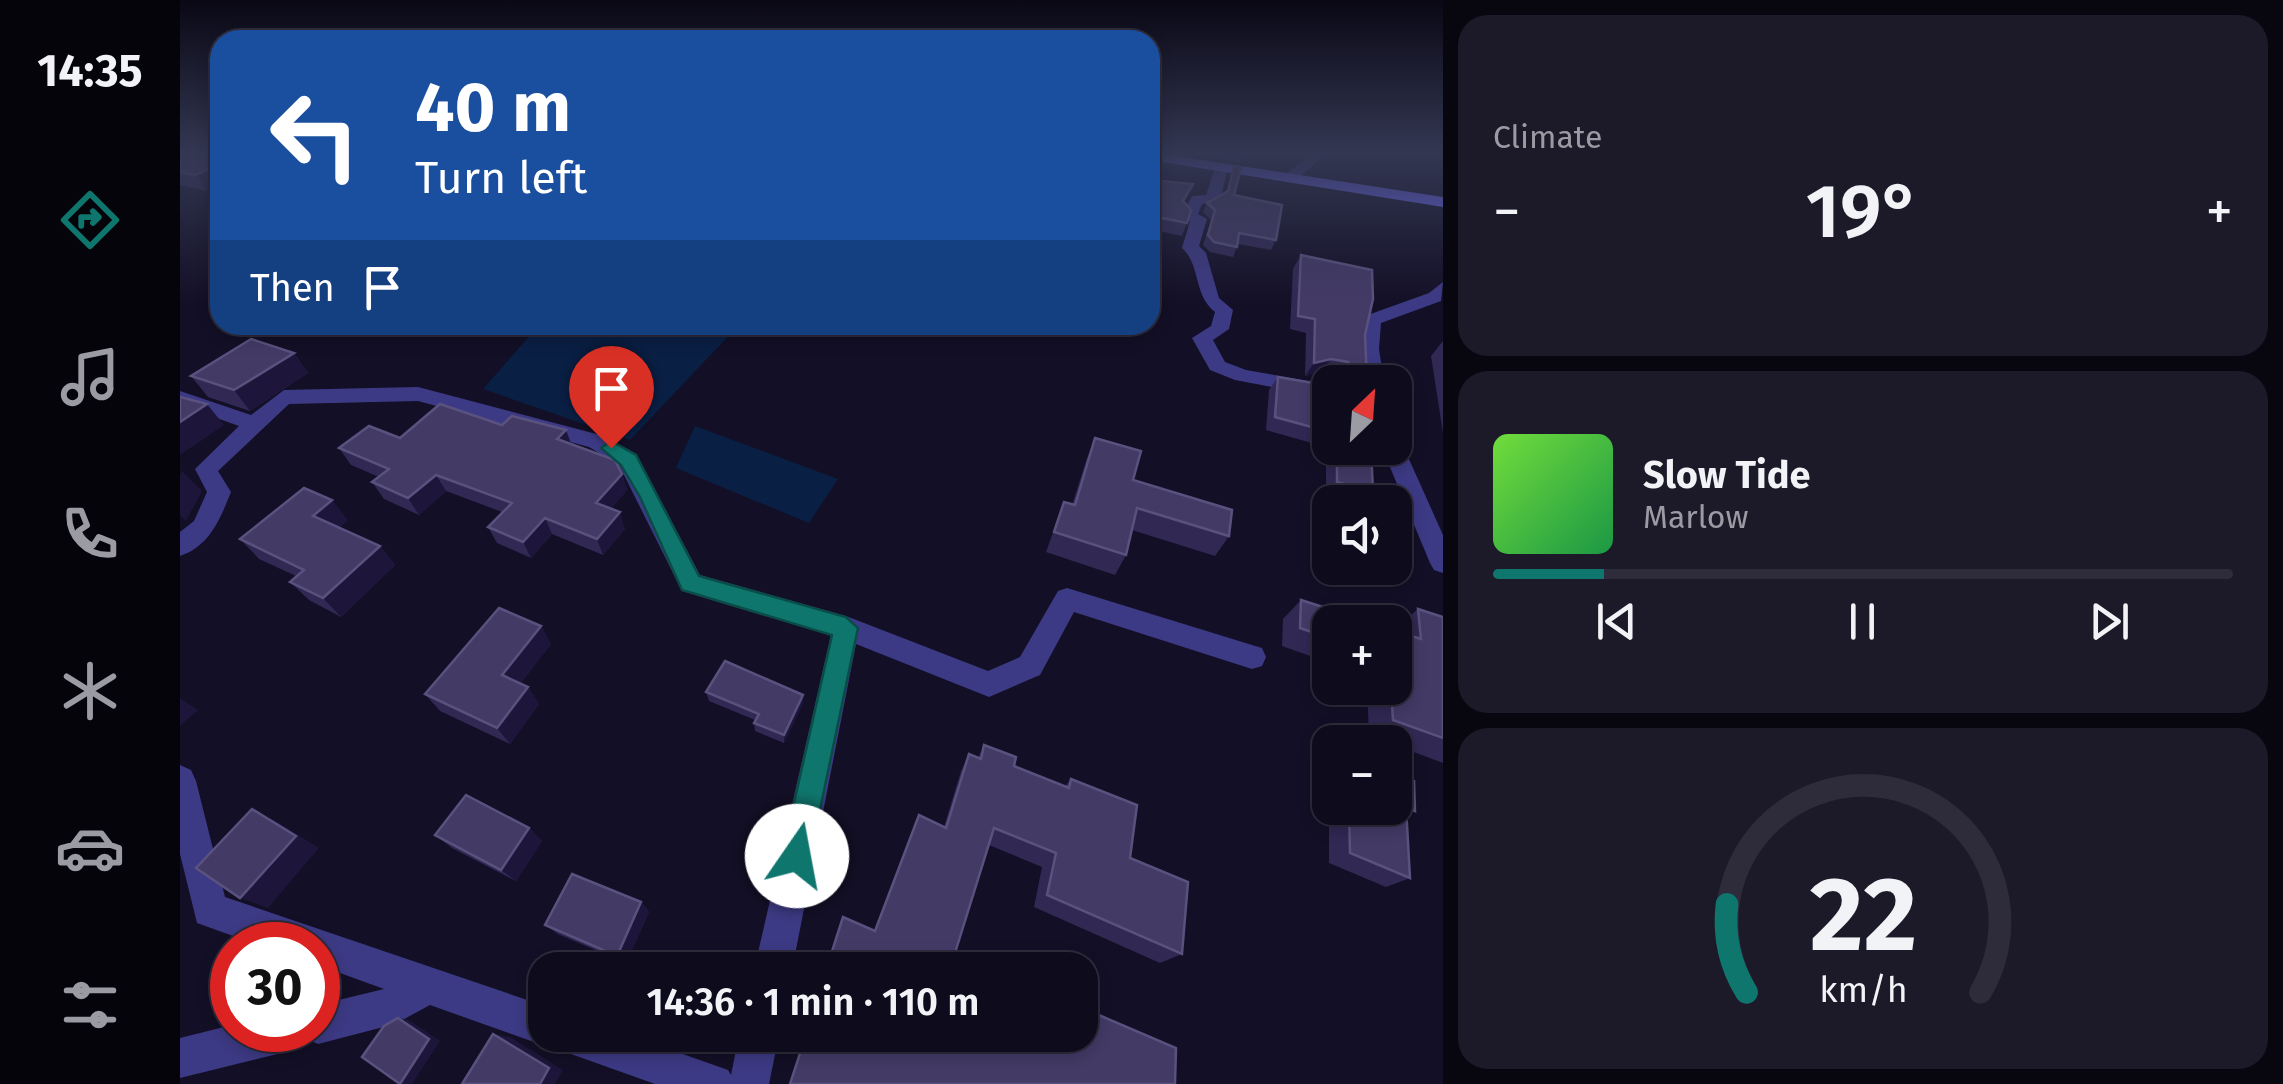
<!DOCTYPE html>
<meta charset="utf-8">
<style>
:root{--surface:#0e0b1c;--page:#1c1929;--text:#f1f3f6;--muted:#9b9ba3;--line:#2e2b3b;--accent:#0f766e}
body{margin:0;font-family:"Fira Sans",sans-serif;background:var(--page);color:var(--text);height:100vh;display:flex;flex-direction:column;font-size:38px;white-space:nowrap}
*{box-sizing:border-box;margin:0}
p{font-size:32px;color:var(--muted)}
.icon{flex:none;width:55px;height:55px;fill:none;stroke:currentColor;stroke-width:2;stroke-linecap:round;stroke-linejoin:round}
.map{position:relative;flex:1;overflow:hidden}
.panel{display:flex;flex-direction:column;gap:15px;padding:15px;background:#08060f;width:840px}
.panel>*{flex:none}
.guide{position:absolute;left:30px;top:30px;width:950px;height:305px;border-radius:30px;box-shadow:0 5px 15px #0003,0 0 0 2px var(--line);background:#1a4fa0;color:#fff;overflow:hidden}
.needle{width:65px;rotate:25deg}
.controls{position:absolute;left:1132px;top:365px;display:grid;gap:20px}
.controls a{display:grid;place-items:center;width:100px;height:100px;border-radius:20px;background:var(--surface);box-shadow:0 5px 15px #0003,0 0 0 2px var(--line);font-size:50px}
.speed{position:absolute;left:30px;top:922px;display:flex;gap:20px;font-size:50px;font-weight:700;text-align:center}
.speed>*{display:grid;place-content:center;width:130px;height:130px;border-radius:50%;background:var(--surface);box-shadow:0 5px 15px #0003,0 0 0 2px var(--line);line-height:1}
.speed .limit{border:15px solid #d22;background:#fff;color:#111}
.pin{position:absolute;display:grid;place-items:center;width:85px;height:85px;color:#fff;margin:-102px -42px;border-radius:50% 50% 50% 0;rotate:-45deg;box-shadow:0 0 10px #0007}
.pin .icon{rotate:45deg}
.me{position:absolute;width:110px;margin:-55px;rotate:12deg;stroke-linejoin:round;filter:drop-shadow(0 0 8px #0008)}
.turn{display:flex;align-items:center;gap:35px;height:210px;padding:0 40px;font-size:45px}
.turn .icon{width:130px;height:130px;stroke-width:2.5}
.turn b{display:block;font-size:70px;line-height:85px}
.then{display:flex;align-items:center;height:95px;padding:0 40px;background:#0003;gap:20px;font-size:38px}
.big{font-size:75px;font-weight:600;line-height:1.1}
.panel .tile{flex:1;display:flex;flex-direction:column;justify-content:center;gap:15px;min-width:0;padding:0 35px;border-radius:30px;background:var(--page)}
.panel .dial{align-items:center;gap:0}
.dial svg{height:260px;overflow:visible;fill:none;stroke:var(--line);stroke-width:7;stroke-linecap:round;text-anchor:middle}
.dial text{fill:var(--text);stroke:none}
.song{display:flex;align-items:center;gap:30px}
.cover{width:120px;height:120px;border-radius:15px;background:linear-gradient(135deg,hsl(100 70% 55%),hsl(140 70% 35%))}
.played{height:10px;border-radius:5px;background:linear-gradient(90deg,var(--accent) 15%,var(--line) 15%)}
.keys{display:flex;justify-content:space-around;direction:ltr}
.heat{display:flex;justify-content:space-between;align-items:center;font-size:55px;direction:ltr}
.trip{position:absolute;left:348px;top:952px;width:570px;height:100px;border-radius:30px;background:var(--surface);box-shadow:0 5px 15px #0003,0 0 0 2px var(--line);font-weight:600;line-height:100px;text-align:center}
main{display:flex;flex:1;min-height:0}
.tab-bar{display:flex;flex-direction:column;width:180px;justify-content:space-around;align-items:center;background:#06040b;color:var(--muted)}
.tab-bar .icon{width:70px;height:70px}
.tab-bar .current{color:var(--accent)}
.tab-bar b{font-size:45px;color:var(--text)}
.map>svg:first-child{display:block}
.water{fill:#0a1f44}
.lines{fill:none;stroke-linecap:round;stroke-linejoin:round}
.street{fill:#3d3a85;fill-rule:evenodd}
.secondary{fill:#6f6bff;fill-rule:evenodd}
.wall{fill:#312854}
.shaded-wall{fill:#1d163a}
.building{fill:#433a66;stroke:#5a527e;stroke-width:2.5}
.route{fill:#0f766e;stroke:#0a4d48;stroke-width:2.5}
</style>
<main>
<nav class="tab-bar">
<b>14:35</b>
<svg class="icon current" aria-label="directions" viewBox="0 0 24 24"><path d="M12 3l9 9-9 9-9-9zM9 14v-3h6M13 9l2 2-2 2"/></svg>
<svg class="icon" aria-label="music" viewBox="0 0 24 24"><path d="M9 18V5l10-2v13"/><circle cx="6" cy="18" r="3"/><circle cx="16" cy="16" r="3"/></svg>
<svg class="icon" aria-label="phone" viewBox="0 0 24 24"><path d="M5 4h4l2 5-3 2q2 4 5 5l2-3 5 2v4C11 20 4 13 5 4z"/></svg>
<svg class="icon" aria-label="climate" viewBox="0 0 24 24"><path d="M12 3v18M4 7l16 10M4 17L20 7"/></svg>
<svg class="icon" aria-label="car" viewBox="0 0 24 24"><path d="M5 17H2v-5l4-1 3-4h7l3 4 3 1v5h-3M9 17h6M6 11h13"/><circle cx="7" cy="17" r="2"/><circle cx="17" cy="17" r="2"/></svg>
<svg class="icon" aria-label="filters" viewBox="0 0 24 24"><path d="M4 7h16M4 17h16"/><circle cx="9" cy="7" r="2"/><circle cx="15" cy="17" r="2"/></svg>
</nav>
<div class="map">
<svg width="1263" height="1084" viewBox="0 0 1263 1084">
<rect width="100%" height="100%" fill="#130f26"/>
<g class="water">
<polygon points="359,325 548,325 557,327 450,440 303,389"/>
<polygon points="515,426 658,479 629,523 496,468"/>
</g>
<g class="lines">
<g class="street">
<polygon points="1133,152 1148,152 1114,182 1104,182 1104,176"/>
<path d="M1036,165L1048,168L1040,200L1022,204L1018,214L1027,219L1019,246L1026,253L1039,298L1053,310L1049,329L1033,340L1045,362L1066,370L1129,381L1141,376L1157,379L1159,382H1150V390L1133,395L1055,380L1030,370L1012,338L1031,326L1035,312C1013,295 1021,265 1002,248L1010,221L1001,216L1012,196L1026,195Z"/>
<polygon points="1263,282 1261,301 1201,323 1199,349 1204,382 1184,382 1179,349 1185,316 1249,293"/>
<path d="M238,387L424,436L456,454L520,575L666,616L808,671L840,657L878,591L887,588L1072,645L1082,648L1086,657L1082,666L1072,669L894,612L860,675L809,697L676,644L612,970H574L651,635L502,591L439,465L409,447L238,401L109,404L38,471L51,492C40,519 30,546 0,556V532L14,521L27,492L15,469L59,426L0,405V391L71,415L104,390Z"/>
<polygon points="1215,441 1224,448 1263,535 1263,573 1254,570 1250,563 1202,448 1215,448"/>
<polygon points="0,765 11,770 16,781 45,897 365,1006 365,1035 449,1035 548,1070 551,1075 559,1035 599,1035 589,1084 475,1084 377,1049 374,1042 365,1046 250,1005 215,1024 138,1044 129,1040 114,1050 0,1078 0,1038 52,1025 52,1030 138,1030 138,1005 204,989 138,965 138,945 78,945 17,923 0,854"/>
</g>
<polygon class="secondary" points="970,152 1263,197 1263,207 970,160"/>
</g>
<g class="wall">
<polygon points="0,152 40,152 40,184 27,191 0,185"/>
<polygon points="1011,152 1066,152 1061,162 1011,154"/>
<polygon points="1054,167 1054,195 1096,240 1091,250 1058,244 1053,257 1030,252 1023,245 1031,220 1023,212 1027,203 1046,193"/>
<polygon points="970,180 1013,184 1004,202 1007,223 1002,236 970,229"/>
<polygon points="1121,255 1185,335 1187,382 1157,381 1159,378 1158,375 1142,372 1125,376 1126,333 1110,329 1113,269"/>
<polygon points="914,325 939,325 936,331"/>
<polygon points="1263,341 1263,433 1251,356"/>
<polygon points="114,353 128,373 70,411 28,397 11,376"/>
<polygon points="1098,377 1144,385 1150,383 1150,448 1191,448 1193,492 1183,502 1171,502 1146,496 1146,447 1086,430 1089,390"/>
<polygon points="322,425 391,444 442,474 447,490 431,509 445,529 423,555 372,534 351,558 317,543 308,527 322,512 266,491 239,515 204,499 192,482 199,477 171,465 159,448 220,438"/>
<polygon points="915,438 953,480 1049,536 1035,556 952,530 946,555 935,575 866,552 884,502 892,505 907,458"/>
<polygon points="168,520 159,528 200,546 215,565 161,617 129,600 110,582 116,576 79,559 60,539"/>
<polygon points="1121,600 1150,622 1150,663 1102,646 1103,619"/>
<polygon points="1238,609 1263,617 1263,763 1215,745 1215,742 1208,742 1189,736 1187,688 1215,688 1216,628"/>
<polygon points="361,626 371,644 340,684 348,687 359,704 330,744 260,711 245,694"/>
<polygon points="526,692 623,703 604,743 575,731 574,723 575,720 529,701"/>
<polygon points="804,745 834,766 885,786 891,779 950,858 1002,954 980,963 854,907 862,867 809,845 695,931 764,827 781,771 789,754 798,758"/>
<polygon points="1215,774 1235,811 1226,815 1230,878 1206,887 1149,863 1149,807 1215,808"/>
<polygon points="349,828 362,841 336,881 272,848 255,835"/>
<polygon points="461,902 469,912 446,963 378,934 365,925"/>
</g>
<g class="shaded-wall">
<polygon points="40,163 40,184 27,191 16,175"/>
<polygon points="114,353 128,373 70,411 54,390"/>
<polygon points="1151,359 1142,372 1125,376 1134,363"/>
<polygon points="27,404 44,425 0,455 0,422"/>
<polygon points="386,430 392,446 377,439"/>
<polygon points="2,471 22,491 6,521 0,515 0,475"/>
<polygon points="442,474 447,490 422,520 416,503"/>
<polygon points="256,475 266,491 239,515 228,498"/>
<polygon points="152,500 168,520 150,536 133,516"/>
<polygon points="440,512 445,529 423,555 417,539"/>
<polygon points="365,518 372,534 351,558 343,542"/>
<polygon points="200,546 215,565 161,617 143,598"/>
<polygon points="361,626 371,644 334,692 322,675"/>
<polygon points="348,687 359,704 330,744 317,728"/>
<polygon points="623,695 623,703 604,743 604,735"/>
<polygon points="0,698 18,710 0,726"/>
<polygon points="72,809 97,822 139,848 88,908 60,898"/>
<polygon points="349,828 362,841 336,881 321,870"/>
<polygon points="461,902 469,912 446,963 437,956"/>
<polygon points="218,1018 229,1020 260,1041 232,1084 220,1084"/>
<polygon points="313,1034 330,1037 383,1070 375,1084 360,1084"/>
</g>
<g class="building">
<polygon points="0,152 40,152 40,163 16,175 0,172"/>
<polygon points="1054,167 1061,168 1054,195 1102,205 1096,240 1059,233 1057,247 1034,242 1028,235 1035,210 1027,203 1048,191"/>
<polygon points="970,180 1013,184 1003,201 1011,210 1007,223 972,216 970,223"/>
<polygon points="1121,255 1192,270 1193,299 1185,335 1187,382 1152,382 1161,380 1164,372 1173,369 1168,362 1151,359 1134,363 1135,319 1118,316"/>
<polygon points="71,339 114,353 54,390 11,376"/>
<polygon points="1098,377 1144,385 1150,383 1150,432 1095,417"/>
<polygon points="0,397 27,404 0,422"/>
<polygon points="260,404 322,425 332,416 386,430 377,439 435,460 442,474 416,503 440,512 417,539 365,518 343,542 308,527 332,503 256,475 228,498 192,482 209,469 159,448 189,426 220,438"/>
<polygon points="915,438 961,451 953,480 1052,510 1049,536 957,508 946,555 874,532 884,502 895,505"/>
<polygon points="1157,448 1191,448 1193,492 1157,482"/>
<polygon points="124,488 152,500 133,516 200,546 143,598 110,582 124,570 60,539"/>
<polygon points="1121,600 1190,622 1150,622 1150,638 1120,628"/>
<polygon points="319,608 361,626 322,675 348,687 317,728 245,694"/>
<polygon points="1238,609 1263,617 1263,738 1213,720 1211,688 1215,688 1215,631 1241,639"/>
<polygon points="545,661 623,695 604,735 574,723 579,714 526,692"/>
<polygon points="804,745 836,757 834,766 889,788 891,779 957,805 950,858 1008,882 1002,954 867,895 876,853 814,828 775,953 814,970 646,970 663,917 695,931 739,815 766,828 789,754 801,759"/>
<polygon points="1215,774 1234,781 1235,811 1226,807 1230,878 1170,853 1169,808 1215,808"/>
<polygon points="286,795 349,828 321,870 255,835"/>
<polygon points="72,809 116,836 60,898 16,868"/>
<polygon points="392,874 461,902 437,956 365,925"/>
<polygon points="900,1007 996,1048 995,1084 610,1084 626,1035 900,1035"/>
<polygon points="218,1018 249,1039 220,1084 182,1057 204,1026"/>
<polygon points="313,1034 369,1068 360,1084 282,1084"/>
</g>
<linearGradient id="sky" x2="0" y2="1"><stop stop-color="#0a0815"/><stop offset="0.5" stop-color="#333752"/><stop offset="1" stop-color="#333752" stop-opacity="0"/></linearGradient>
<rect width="1263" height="304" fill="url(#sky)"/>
<polygon class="route" points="431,441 456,455 519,576 666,617 678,628 628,867 617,872 606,867 602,856 652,635 502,590 460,497 441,465 421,448"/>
</svg>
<div class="controls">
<a><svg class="needle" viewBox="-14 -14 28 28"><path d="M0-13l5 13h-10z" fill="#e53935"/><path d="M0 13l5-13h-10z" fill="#9b9ba3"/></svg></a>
<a><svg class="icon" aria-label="sound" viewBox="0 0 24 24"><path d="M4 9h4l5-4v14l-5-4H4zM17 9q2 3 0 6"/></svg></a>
<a>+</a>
<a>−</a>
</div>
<div class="speed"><div class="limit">30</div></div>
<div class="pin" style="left:431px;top:448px;background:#d93025"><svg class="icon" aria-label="arrive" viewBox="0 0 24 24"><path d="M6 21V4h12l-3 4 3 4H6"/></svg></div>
<svg class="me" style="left:617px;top:856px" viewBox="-20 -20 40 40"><circle r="19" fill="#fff"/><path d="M0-13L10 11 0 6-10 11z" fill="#0f766e"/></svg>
<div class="trip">14:36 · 1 min · 110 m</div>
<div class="guide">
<div class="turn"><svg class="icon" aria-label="left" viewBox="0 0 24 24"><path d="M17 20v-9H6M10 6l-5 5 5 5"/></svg><div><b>40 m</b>Turn left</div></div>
<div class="then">Then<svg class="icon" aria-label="arrive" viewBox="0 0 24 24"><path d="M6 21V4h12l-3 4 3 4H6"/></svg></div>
</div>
</div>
<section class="panel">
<div class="tile"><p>Climate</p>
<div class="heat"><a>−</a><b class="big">19°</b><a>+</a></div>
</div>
<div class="tile">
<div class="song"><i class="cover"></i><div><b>Slow Tide</b><p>Marlow</p></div></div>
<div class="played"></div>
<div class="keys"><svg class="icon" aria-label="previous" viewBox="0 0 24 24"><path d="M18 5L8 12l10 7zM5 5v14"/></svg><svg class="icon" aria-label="pause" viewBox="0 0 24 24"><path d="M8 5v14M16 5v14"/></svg><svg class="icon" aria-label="next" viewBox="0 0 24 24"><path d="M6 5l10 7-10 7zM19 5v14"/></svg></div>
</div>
<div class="tile dial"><svg viewBox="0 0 100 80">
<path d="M14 69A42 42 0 1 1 86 69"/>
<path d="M14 69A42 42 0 0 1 8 42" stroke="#0f766e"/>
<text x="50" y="56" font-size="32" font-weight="700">22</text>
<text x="50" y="72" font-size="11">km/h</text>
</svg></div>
</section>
</main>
